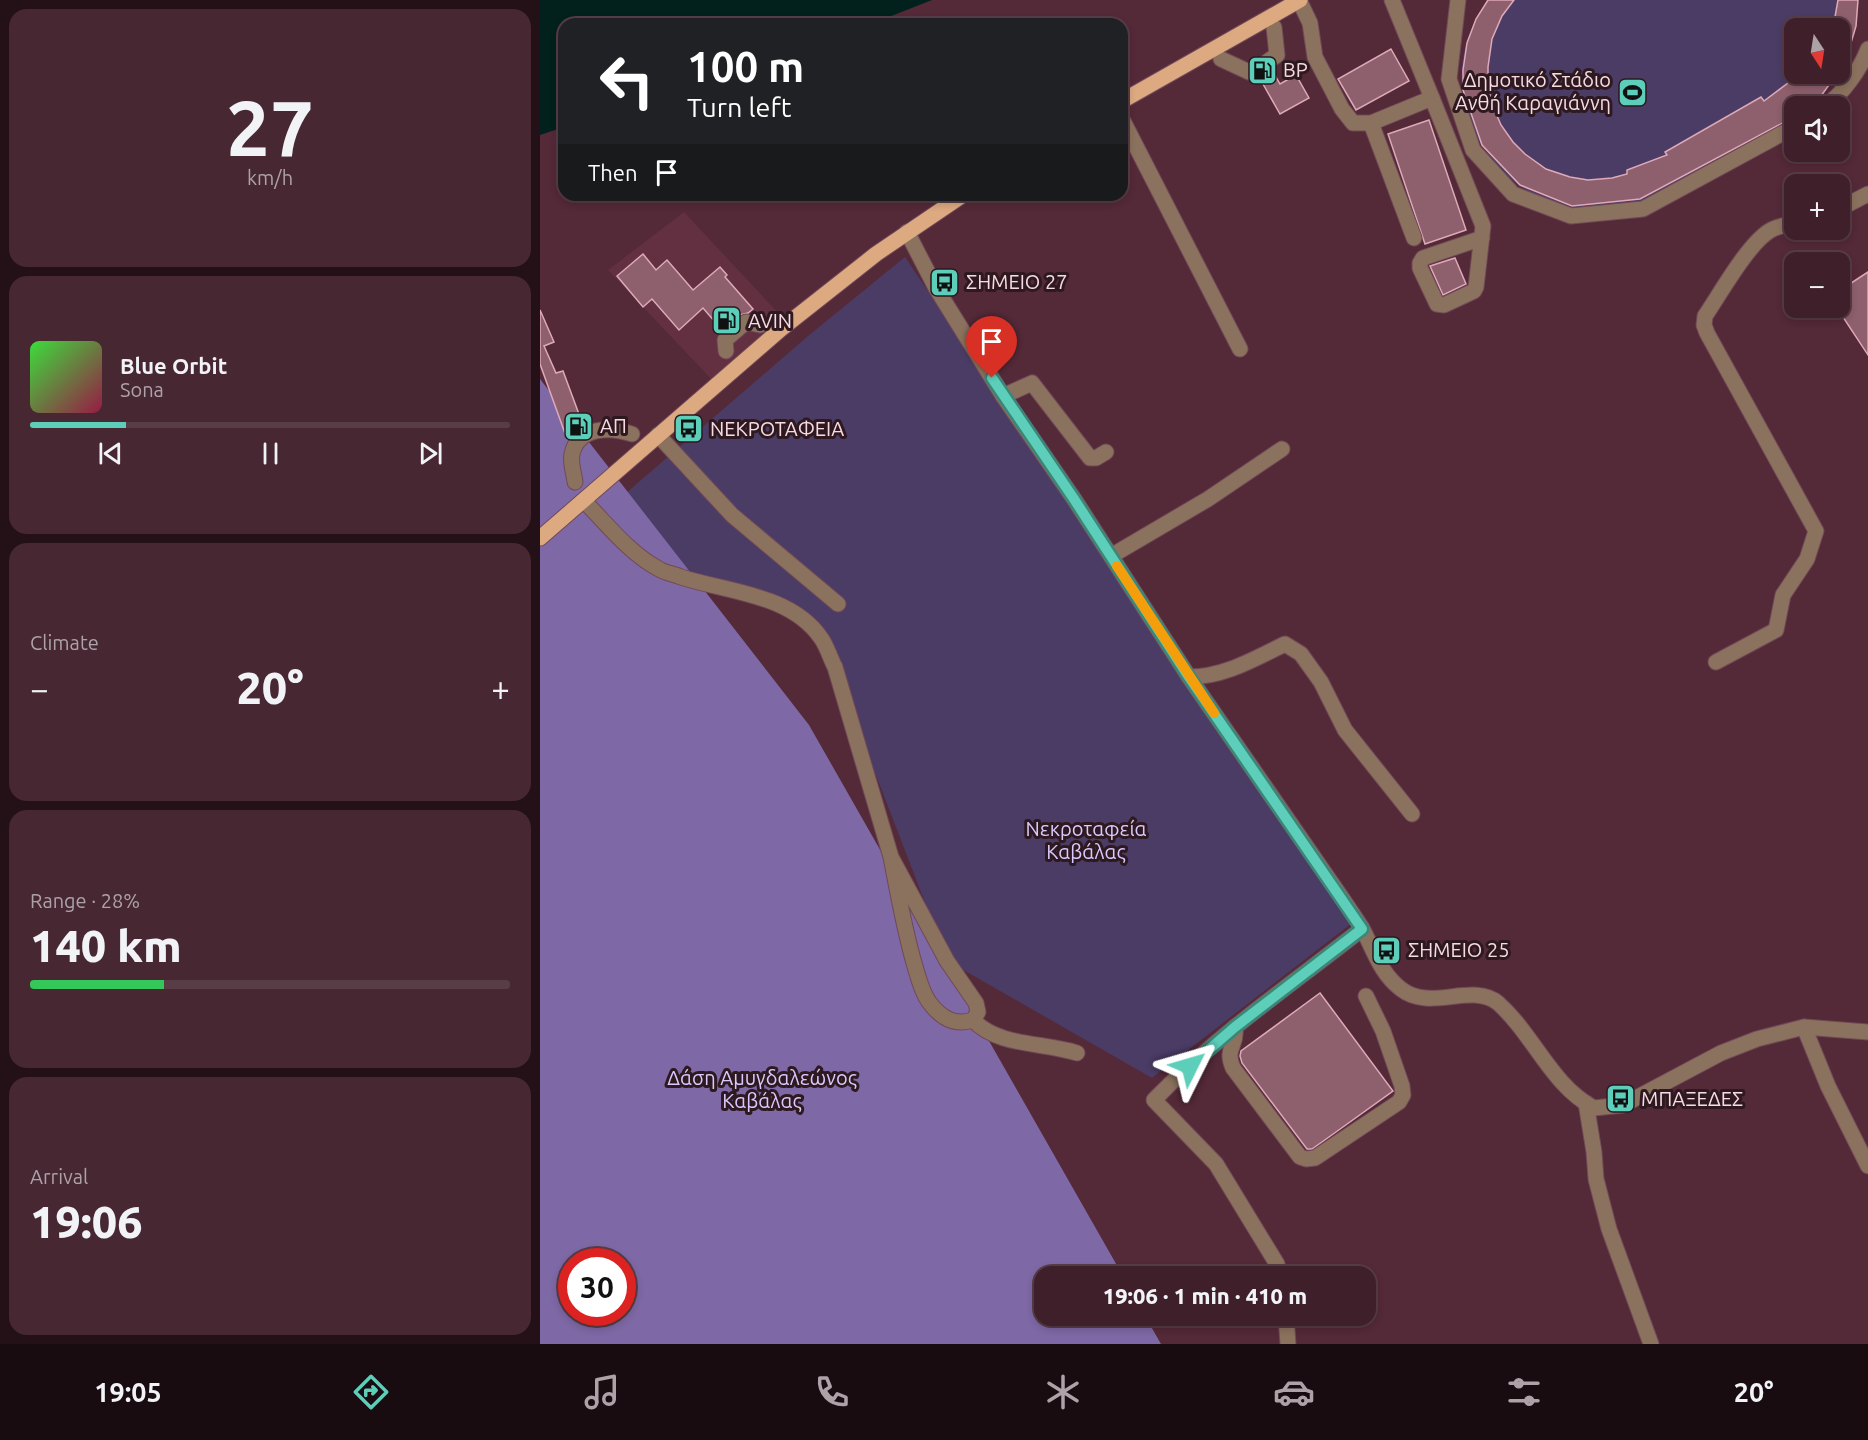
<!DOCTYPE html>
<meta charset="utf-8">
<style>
:root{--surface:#3f1f2a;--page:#462732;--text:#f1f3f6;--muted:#ada2a8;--line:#583d47;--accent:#5cceba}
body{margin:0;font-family:Ubuntu,sans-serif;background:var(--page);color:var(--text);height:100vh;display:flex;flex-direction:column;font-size:22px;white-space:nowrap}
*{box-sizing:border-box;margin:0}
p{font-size:20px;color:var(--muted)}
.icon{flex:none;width:33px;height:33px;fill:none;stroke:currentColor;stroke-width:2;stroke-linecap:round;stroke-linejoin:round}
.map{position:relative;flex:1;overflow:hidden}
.details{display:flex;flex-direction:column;gap:9px;padding:9px;background:#231117;width:540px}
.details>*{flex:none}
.hud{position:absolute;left:18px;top:18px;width:570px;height:183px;border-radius:18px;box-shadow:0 3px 9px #0003,0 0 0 2px var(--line);background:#202124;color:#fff;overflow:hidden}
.needle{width:39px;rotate:168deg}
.fabs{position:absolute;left:1244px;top:18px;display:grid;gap:12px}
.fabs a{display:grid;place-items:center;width:66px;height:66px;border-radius:12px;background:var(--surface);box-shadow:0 3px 9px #0003,0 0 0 2px var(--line);font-size:30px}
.speed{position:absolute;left:18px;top:1248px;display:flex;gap:12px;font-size:30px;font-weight:700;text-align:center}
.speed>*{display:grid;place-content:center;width:78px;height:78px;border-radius:50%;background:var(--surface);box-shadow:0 3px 9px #0003,0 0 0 2px var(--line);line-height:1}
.speed .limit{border:9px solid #d22;background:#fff;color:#111}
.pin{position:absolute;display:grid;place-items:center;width:51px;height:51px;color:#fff;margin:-62px -26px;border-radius:50% 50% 50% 0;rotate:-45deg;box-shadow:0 0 6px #0007}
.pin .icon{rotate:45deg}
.me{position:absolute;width:66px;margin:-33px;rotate:50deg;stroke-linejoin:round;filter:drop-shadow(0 0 4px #0008)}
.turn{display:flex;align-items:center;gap:21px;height:126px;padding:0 30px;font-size:27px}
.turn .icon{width:78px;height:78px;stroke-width:2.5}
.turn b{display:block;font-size:42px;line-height:51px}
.then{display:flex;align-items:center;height:57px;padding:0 30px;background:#0003;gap:12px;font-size:22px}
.big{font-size:45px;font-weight:800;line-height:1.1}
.details .widget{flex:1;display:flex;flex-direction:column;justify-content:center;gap:9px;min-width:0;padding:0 21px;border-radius:18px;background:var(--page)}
.details .dial{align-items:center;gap:0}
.dial b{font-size:78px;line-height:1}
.song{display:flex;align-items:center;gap:18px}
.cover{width:72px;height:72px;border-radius:9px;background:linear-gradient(135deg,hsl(120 70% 55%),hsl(340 70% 35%))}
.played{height:6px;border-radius:3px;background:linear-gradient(90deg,var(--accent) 20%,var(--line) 20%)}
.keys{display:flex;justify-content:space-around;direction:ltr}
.heat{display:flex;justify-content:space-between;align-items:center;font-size:33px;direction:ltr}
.charge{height:9px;border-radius:4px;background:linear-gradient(90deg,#34c759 28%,var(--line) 0)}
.trip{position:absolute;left:494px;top:1266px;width:342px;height:60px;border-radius:18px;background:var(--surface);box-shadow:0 3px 9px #0003,0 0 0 2px var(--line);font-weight:800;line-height:60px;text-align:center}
.dock{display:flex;height:96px;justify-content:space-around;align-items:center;background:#190c11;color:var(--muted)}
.dock .icon{width:42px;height:42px}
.dock .active{color:var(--accent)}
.dock b{font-size:27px;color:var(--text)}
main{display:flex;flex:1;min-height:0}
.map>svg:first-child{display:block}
.built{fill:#623041}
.green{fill:#4b3c66}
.forest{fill:#7e68a5;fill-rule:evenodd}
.water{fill:#02211c}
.building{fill:#8e5f6d;stroke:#dea9b8;stroke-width:1.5}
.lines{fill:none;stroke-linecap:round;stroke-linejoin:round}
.minor-casing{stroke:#714957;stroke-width:17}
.major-casing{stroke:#714957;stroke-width:17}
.minor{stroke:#8b725e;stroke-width:15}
.major{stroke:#dca981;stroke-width:15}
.route-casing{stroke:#3c8679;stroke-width:15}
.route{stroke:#5cceba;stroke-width:10}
.slow{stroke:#f59e0b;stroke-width:10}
.labels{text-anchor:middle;stroke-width:6;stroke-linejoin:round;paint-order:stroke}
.poi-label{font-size:20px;fill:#f7dae2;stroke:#2d191f;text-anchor:start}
.park-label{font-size:20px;fill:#dac9fe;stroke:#2d191f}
</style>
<main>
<section class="details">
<div class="widget dial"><b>27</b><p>km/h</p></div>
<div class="widget">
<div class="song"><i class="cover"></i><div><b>Blue Orbit</b><p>Sona</p></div></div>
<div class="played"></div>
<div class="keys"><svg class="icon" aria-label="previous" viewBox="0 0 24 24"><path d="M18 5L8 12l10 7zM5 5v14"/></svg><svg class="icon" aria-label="pause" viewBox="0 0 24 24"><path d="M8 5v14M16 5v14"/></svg><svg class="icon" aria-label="next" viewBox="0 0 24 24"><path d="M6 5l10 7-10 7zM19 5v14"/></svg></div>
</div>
<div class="widget"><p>Climate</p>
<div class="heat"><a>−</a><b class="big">20°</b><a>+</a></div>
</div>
<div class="widget"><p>Range · 28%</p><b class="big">140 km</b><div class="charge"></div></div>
<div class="widget"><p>Arrival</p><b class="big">19:06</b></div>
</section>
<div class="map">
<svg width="1328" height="1344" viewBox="0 0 1328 1344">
<rect width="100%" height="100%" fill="#542938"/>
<polygon class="built" points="144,212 244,319 173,381 68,270"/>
<g class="green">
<path d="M948,0H1318V2L1316,26L1299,28H1254V74H1297C1284,91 1277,106 1254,106V117L1239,129C1207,146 1175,163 1142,180C1129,187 1116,197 1102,201C1092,204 1080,206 1070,207C1049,209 1023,208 1003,199C944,173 907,104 927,41C932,26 939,13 948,0Z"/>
<polygon points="365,257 812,923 612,1078 420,968 399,939 289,653 268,615 128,572 64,512 268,336"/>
</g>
<path class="forest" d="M0,379L269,725L583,1276H504V1316H605L621,1344H0ZM32,1262H82V1312H32Z"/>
<polygon class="water" points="0,0 392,0 331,24 24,24 24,127 0,135"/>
<g class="building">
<polygon points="948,0 974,0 962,16 952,39 948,67 948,86 952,104 961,125 973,142 985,154 1006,169 1030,177 1048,180 1072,178 1087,174 1087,170 1127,155 1125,152 1221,97 1224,101 1260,74 1297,74 1281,96 1267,106 1254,106 1254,117 1100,199 1032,206 980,185 942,145 923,90 923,70 927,43 936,19"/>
<polygon points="1298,0 1318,0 1316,26 1302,73 1299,72 1299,28 1293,28"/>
<polygon points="851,49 869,81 816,110 798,79"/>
<polygon points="720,69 727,72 732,70 740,84 756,75 769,98 740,114 719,77 716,79 719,76"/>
<polygon points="889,120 926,230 885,244 848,134"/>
<polygon points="103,254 116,270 127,260 153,290 180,267 187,275 185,277 213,309 208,313 200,315 182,330 163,308 139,330 112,299 103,307 77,276"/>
<polygon points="915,258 926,284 903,295 890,266"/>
<polygon points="1328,272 1328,355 1299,311 1299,291"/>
<polygon points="0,310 14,342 4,346 16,373 23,371 43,425 26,436 0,364"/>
<polygon points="780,993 853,1091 796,1132 772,1149 767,1149 702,1063 700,1056 701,1051"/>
</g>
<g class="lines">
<defs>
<g id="minor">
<polyline points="759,0 770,23 775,57 802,109 813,123 831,123 892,98 852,0"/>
<polyline points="918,0 909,79 933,150 973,194 1031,216 1103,209 1254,127"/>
<polyline points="681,59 709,72 711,71"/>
<polyline points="727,62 737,55 734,27"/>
<polyline points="892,98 943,226 936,287 934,291 904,305 897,304 880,268 880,263 883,258 942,238"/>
<path d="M1285,106C1302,95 1321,68 1328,49"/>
<polyline points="582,119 700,349"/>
<polyline points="831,123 874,238"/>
<polyline points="1299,209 1328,194"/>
<path d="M367,232L396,288L463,396L534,499L649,677L804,901C810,910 816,919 822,928C834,950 840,973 861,989C890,1012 933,982 958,1003C994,1035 1011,1085 1054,1108L1083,1105L1181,1053L1217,1039L1264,1027L1328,1032"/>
<polyline points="186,351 185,340 206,322 220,325"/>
<polyline points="463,396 492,383 550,458 556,458 566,452"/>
<polyline points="118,435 192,515 298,604"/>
<path d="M35,482C34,473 30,463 32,454C38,426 71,427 92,434"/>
<path d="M44,501C67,524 90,554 119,569C125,573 134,574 141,577C187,592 251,594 281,638C287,646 290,658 295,667L351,857L407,961L436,1003L438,1012L433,1020C414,1026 401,1018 389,1002C381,991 378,976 374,963C364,928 358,893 351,857"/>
<polyline points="571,556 668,499 742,449"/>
<path d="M1176,662L1236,630L1243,595L1267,559L1276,531L1167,333L1164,325L1165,316C1180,294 1209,242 1231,230C1238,226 1246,225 1254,223"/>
<path d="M649,677C684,677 714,659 745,644L761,654L781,682L805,730L872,814"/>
<path d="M433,1020C459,1047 503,1042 537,1053"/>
<path d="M695,1027C698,1047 684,1047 693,1068L760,1157L766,1159L775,1158L859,1102L863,1095L862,1086L843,1031L826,996"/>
<polyline points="1264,1027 1288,1086 1328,1166"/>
<polyline points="1046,1103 1054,1152 1056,1179 1069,1229 1111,1344"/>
<path d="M740,1276L737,1264L676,1164L614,1100C676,1036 752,984 822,929"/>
<polyline points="746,1316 748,1344"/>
</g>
<g id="major">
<polyline points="582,101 760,0"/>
<polyline points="0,538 241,329 336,254 423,195"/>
</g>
</defs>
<use href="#minor" class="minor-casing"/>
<use href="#major" class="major-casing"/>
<use href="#minor" class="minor"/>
<use href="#major" class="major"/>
</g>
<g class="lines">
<defs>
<polyline id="route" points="452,378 534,499 649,677 822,929 695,1027 650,1066"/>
</defs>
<use href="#route" class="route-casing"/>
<use href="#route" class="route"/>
<polyline class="slow" points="577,566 674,713"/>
</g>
<defs>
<symbol id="fuel-square" viewBox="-11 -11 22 22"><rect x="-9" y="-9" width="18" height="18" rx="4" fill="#5cceba" stroke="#2d191f"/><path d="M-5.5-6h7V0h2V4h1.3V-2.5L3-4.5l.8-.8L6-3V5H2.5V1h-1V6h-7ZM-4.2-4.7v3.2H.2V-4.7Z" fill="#111"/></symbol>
<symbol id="stadium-square" viewBox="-11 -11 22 22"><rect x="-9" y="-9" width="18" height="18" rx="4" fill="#5cceba" stroke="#2d191f"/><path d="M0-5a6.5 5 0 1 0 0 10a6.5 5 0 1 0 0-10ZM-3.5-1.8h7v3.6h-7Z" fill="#111"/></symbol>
<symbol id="bus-square" viewBox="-11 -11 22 22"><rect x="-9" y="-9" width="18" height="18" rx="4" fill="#5cceba" stroke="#2d191f"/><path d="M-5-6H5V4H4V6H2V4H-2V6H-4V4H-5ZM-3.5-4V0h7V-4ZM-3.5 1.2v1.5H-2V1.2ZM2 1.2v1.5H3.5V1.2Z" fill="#111"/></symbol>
</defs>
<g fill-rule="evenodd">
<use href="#fuel-square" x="706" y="54" width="33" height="33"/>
<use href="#stadium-square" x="1076" y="76" width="33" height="33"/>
<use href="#bus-square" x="388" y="266" width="33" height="33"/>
<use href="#fuel-square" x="170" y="304" width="33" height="33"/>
<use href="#fuel-square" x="22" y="410" width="33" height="33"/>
<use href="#bus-square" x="132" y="412" width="33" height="33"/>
<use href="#bus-square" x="830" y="934" width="33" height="33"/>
<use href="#bus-square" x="1064" y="1082" width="33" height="33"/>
</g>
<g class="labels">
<g class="poi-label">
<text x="743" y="77">BP</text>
<text x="1071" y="87" text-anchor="end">Δημοτικό Στάδιο<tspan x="1071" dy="23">Ανθή Καραγιάννη</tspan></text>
<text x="426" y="289">ΣΗΜΕΙΟ 27</text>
<text x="208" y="328">AVIN</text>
<text x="60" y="433">ΑΠ</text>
<text x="170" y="436">ΝΕΚΡΟΤΑΦΕΙΑ</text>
<text x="868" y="957">ΣΗΜΕΙΟ 25</text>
<text x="1101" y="1106">ΜΠΑΞΕΔΕΣ</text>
</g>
<g class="park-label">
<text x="546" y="836">Νεκροταφεία<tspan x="546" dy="23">Καβάλας</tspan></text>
<text x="222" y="1085">Δάση Αμυγδαλεώνος<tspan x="222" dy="23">Καβάλας</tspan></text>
</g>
</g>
</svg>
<div class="fabs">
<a><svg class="needle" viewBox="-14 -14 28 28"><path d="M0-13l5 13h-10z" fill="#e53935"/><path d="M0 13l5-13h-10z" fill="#ada2a8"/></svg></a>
<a><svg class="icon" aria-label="sound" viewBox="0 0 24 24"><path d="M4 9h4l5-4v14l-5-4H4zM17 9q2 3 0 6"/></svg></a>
<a>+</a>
<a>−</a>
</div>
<div class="speed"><div class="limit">30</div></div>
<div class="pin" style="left:452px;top:378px;background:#d93025"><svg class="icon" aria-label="arrive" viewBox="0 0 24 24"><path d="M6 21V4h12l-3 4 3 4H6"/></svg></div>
<svg class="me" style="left:650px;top:1066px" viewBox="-20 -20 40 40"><path d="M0-17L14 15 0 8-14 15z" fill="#5cceba" stroke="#fff" stroke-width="4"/></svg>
<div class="trip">19:06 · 1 min · 410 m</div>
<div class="hud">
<div class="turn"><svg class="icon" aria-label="left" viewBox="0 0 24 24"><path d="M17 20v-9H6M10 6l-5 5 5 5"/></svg><div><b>100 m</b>Turn left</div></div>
<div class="then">Then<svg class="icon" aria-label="arrive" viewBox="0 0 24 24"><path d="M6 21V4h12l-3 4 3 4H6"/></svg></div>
</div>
</div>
</main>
<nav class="dock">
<b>19:05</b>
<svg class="icon active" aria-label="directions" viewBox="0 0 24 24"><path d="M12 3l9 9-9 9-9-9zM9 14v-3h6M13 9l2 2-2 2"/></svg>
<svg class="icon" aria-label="music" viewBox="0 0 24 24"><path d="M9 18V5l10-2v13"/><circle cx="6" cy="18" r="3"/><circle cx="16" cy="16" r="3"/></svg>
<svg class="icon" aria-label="phone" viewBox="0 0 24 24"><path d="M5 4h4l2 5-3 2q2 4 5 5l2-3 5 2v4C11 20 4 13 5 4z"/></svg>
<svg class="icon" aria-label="climate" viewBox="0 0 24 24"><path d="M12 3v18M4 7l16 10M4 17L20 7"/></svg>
<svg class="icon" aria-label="car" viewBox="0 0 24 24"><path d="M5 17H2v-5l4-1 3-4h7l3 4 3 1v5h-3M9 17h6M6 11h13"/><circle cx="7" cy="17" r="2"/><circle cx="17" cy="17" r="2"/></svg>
<svg class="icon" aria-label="filters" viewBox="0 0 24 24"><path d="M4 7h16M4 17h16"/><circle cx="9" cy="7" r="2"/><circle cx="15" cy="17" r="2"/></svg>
<b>20°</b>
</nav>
